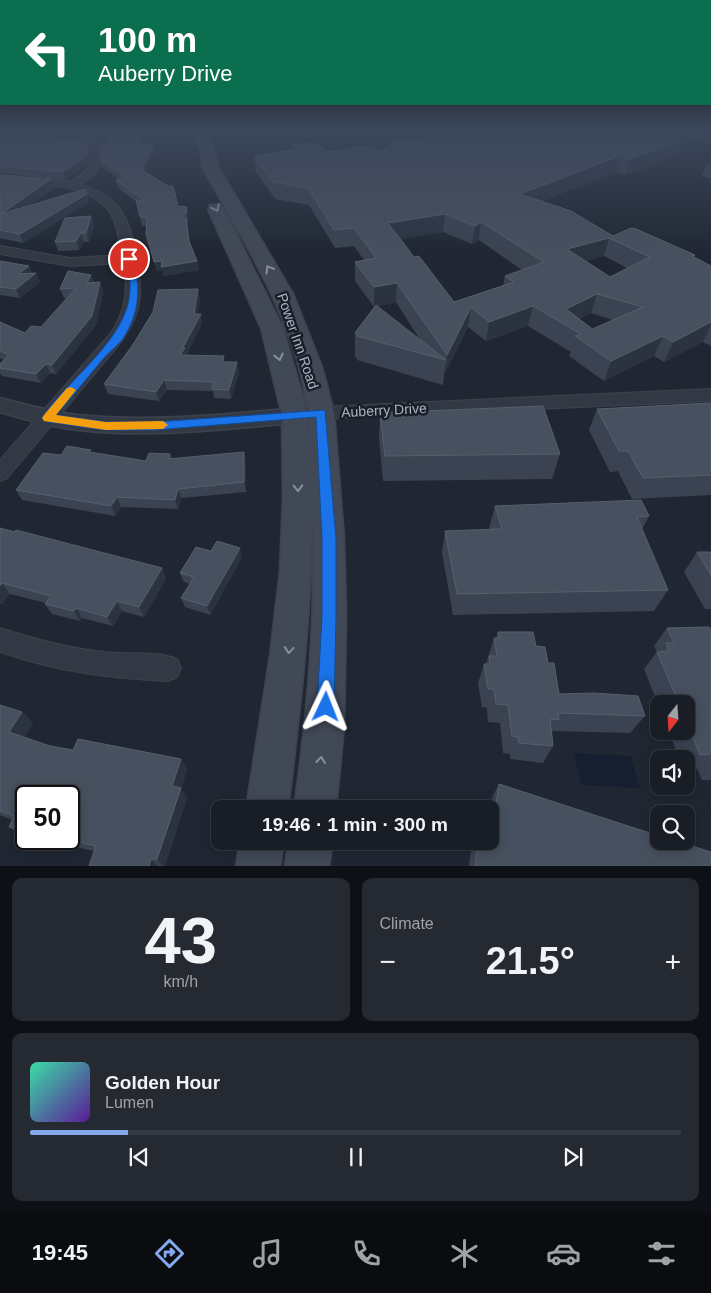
<!DOCTYPE html>
<meta charset="utf-8">
<style>
:root{--surface:#181d26;--page:#252a32;--text:#f1f3f6;--muted:#9fa2a7;--line:#363b43;--accent:#84a9ef}
body{margin:0;font-family:Arial,sans-serif;background:var(--page);color:var(--text);height:100vh;display:flex;flex-direction:column;font-size:19px;white-space:nowrap}
*{box-sizing:border-box;margin:0}
p{font-size:16px;color:var(--muted)}
.icon{flex:none;width:28px;height:28px;fill:none;stroke:currentColor;stroke-width:2;stroke-linecap:round;stroke-linejoin:round}
.map{position:relative;height:866px;overflow:hidden}
.details{display:flex;flex-direction:column;gap:12px;padding:12px;background:#0d1015;flex:1}
.details>*{flex:none}
.hud{position:absolute;left:0px;top:0px;width:711px;height:105px;box-shadow:0 2px 12px #0003,0 0 0 1px var(--line);background:#0b6e4f;color:#fff;overflow:hidden}
.needle{width:32px;rotate:197deg}
.controls{position:absolute;left:650px;top:695px;display:grid;gap:10px}
.controls a{display:grid;place-items:center;width:45px;height:45px;border-radius:10px;background:var(--surface);box-shadow:0 2px 12px #0003,0 0 0 1px var(--line);font-size:25px}
.speed{position:absolute;left:15px;top:785px;display:flex;gap:10px;font-size:25px;font-weight:700;text-align:center}
.speed>*{display:grid;place-content:center;width:65px;height:65px;border-radius:50%;background:var(--surface);box-shadow:0 2px 12px #0003,0 0 0 1px var(--line);line-height:1}
.speed .limit{border:2px solid #111;border-radius:8px;background:#fff;color:#111}
.pin{position:absolute;display:grid;place-items:center;width:42px;height:42px;color:#fff;margin:-21px;border:2px solid #fff;border-radius:50%;box-shadow:0 1px 5px #0007}
.me{position:absolute;width:55px;margin:-28px;rotate:2deg;stroke-linejoin:round;filter:drop-shadow(0 0 4px #0008)}
.turn{display:flex;align-items:center;gap:18px;height:105px;padding:0 15px;font-size:22px}
.turn .icon{width:65px;height:65px;stroke-width:2.5}
.turn b{display:block;font-size:35px;line-height:42px}
.big{font-size:38px;font-weight:800;line-height:1.1}
.details .tile{flex:1;display:flex;flex-direction:column;justify-content:center;gap:8px;min-width:0;padding:0 18px;border-radius:10px;background:var(--page)}
.details .dial{align-items:center;gap:0}
.dial b{font-size:65px;line-height:1}
.song{display:flex;align-items:center;gap:15px}
.cover{width:60px;height:60px;border-radius:8px;background:linear-gradient(135deg,hsl(160 70% 55%),hsl(270 70% 35%))}
.played{height:5px;border-radius:2px;background:linear-gradient(90deg,var(--accent) 15%,var(--line) 15%)}
.keys{display:flex;justify-content:space-around;direction:ltr}
.heat{display:flex;justify-content:space-between;align-items:center;font-size:28px;direction:ltr}
.details .tiles{flex:1;display:grid;gap:12px;grid-template-columns:1fr 1fr}
.tile:last-child{grid-column:span 2}
.trip{position:absolute;left:211px;top:800px;width:288px;height:50px;border-radius:10px;background:var(--surface);box-shadow:0 2px 12px #0003,0 0 0 1px var(--line);font-weight:800;line-height:50px;text-align:center}
.dock{display:flex;height:80px;justify-content:space-around;align-items:center;background:#0a0c0f;color:var(--muted)}
.dock .icon{width:35px;height:35px}
.dock .current{color:var(--accent)}
.dock b{font-size:22px;color:var(--text)}
.map>svg:first-child{display:block}
.water{fill:#151f2f}
.lines{fill:none;stroke-linecap:round;stroke-linejoin:round}
.minor-casing{stroke:#3d434e;stroke-width:2}
.tertiary-casing{stroke:#3d434e;stroke-width:3}
.secondary-casing{stroke:#3d434e;stroke-width:3}
.minor{fill:#333944;fill-rule:evenodd}
.tertiary{fill:#333944;fill-rule:evenodd}
.secondary{fill:#414957;fill-rule:evenodd}
.wall{fill:#3b4352;fill-rule:evenodd}
.shaded-wall{fill:#2b3341}
.building{fill:#47505e;stroke:#575f6e;fill-rule:evenodd}
.oneway{stroke:#878f9c}
.route{fill:#1a73e8;stroke:#114b97}
.slow{fill:#f59e0b}
.labels{text-anchor:middle;stroke-width:5;stroke-linejoin:round;paint-order:stroke}
.street-label{font-size:14px;fill:#adb4c1;stroke:#191f29}
</style>
<div class="map">
<svg width="711" height="866" viewBox="0 0 711 866">
<rect width="100%" height="100%" fill="#202733"/>
<polygon class="water" points="574,753 631,756 640,788 581,785"/>
<g class="lines">
<defs>
<g id="minor">
<path d="M86,133C101,136 101,151 102,163L94,175L81,185C96,189 109,196 119,208C135,228 145,288 137,312C133,325 125,337 116,348L7,478L0,481V460L111,333C126,311 128,289 124,263L70,266L0,254V246L70,258L122,255C119,241 117,223 109,211C88,182 32,184 0,181V175L70,182L86,171L92,163L90,145L82,136Z"/>
<polygon points="711,389 711,401 321,419 315,417 312,413 315,409 321,407"/>
<path d="M0,628C34,639 69,649 105,652C128,655 156,650 177,659L181,668L177,677L168,681C106,678 59,672 0,652Z"/>
</g>
<g id="tertiary">
<polygon points="685,133 711,134 711,142 687,135"/>
<path d="M0,398C26,405 52,412 78,415C156,423 234,413 311,407L319,409L322,414L319,419L311,421C234,428 156,439 78,430C51,427 26,420 0,412Z"/>
</g>
<g id="secondary">
<path d="M192,133H206L214,150L219,168L293,294L322,367L334,413L344,539L346,616L344,726L336,809H294C308,711 317,611 312,512C312,612 300,710 288,809H246L270,656L280,571L283,500L282,415L261,328L208,209L210,205H222L224,209L283,328L308,415L310,459C310,444 310,428 308,413C298,325 245,244 203,168L200,150Z"/>
<polygon points="240,841 284,841 280,866 236,866"/>
<polygon points="289,841 333,841 329,866 285,866"/>
</g>
</defs>
<use href="#minor" class="minor-casing"/>
<use href="#tertiary" class="tertiary-casing"/>
<use href="#secondary" class="secondary-casing"/>
<use href="#minor" class="minor"/>
<use href="#tertiary" class="tertiary"/>
<use href="#secondary" class="secondary"/>
</g>
<g class="wall">
<polygon points="0,133 66,133 56,140 89,150 90,162 65,180 0,173"/>
<polygon points="113,133 142,133 141,135 145,142 144,145 153,144 155,152 146,172 178,206 187,207 188,215 188,222 187,222 190,244 197,261 199,270 164,276 162,270 157,271 146,234 147,225 142,226 137,202 118,188 116,180 119,179 102,167 100,159 106,145"/>
<path d="M525,139L677,155L625,175L617,172L542,201L613,236L695,255L694,257L711,266V346L703,342L664,362L654,356L604,381L569,356L571,352L528,326L486,341L468,327L444,375L443,385L357,360V358L355,357V333L375,306L374,307L355,281V262L364,260L354,246L335,248L309,205L275,199L256,172L254,156L293,150V145L327,152L378,151L410,142ZM443,232L472,244L479,240L522,270L505,276L503,286L454,302L414,257L401,239ZM604,256L627,268L610,277L586,261ZM396,302L421,341L377,306ZM591,313L613,320L591,330V328L579,319Z"/>
<polygon points="711,163 711,179 702,176 707,164"/>
<polygon points="0,175 51,179 54,188 28,206 87,194 89,202 23,243 0,238"/>
<polygon points="91,216 94,225 89,242 84,242 79,250 58,251 55,242"/>
<polygon points="0,261 29,266 32,273 36,273 40,282 20,298 0,295"/>
<polygon points="91,275 94,283 100,282 103,292 96,325 56,374 50,373 41,383 2,376 0,373 0,364 4,360 0,358 0,322 25,333 41,327 67,298 64,298 60,289"/>
<polygon points="200,298 197,314 202,323 187,354 187,355 226,362 237,362 239,372 231,399 214,398 213,391 167,390 159,401 108,394 104,384"/>
<polygon points="711,403 711,495 632,499 618,471 610,472 589,430 597,409"/>
<polygon points="380,413 560,454 552,479 383,481 379,438"/>
<polygon points="92,453 146,461 170,454 172,458 246,462 246,492 181,498 178,509 121,507 115,516 22,500 16,490 61,455"/>
<polygon points="495,506 649,516 642,529 668,590 654,611 453,615 442,553 445,531 489,529"/>
<polygon points="0,528 162,568 166,579 144,617 122,611 113,626 82,618 80,621 52,614 45,604 46,603 10,594 2,604 0,603"/>
<polygon points="697,552 711,552 711,609 705,609 684,572"/>
<polygon points="242,557 210,615 185,607 181,598 190,584 184,582 180,573"/>
<polygon points="667,628 711,630 711,780 702,780 697,769 686,769 686,759 679,759 669,731 686,731 686,704 659,704 659,707 644,669 657,652 654,646"/>
<polygon points="498,632 536,646 548,663 559,694 645,716 630,733 553,731 552,732 553,746 543,763 510,759 510,754 503,753 500,723 488,722 487,708 482,707 478,683 484,664 486,664 494,638 496,638"/>
<polygon points="0,705 22,712 33,723 24,737 50,746 73,750 181,759 187,769 181,789 187,798 165,866 89,866 94,851 38,839 69,839 26,796 26,836 21,835 9,827 12,820 0,815"/>
<polygon points="499,784 711,866 469,866 472,841 490,841 490,809 479,809 483,800 490,802"/>
</g>
<g class="shaded-wall">
<polygon points="52,133 66,133 47,146 44,138"/>
<polygon points="144,135 145,142 139,152 137,145"/>
<polygon points="683,139 677,155 625,175 630,159"/>
<polygon points="86,143 89,150 90,162 65,180 63,172"/>
<polygon points="153,144 155,152 144,178 142,170"/>
<polygon points="622,155 617,172 516,212 520,194"/>
<polygon points="51,179 54,188 5,222 1,214"/>
<polygon points="87,194 89,202 23,243 20,234"/>
<polygon points="187,207 188,215 188,222 186,214"/>
<polygon points="445,214 443,232 388,241 388,223"/>
<polygon points="91,216 94,225 89,242 86,233"/>
<polygon points="481,222 479,240 472,244 475,226"/>
<polygon points="81,233 84,242 79,250 76,241"/>
<polygon points="609,238 604,256 562,268 567,249"/>
<polygon points="162,261 197,261 199,270 164,276 162,270 157,271 154,262"/>
<polygon points="29,266 32,275 18,274"/>
<polygon points="36,273 40,282 20,298 16,289"/>
<polygon points="91,275 94,284 87,283"/>
<polygon points="100,282 103,292 96,325 56,374 52,365"/>
<polygon points="397,283 396,302 374,307 374,287"/>
<polygon points="198,289 200,298 196,323 194,314"/>
<polygon points="597,294 591,313 566,326 566,309"/>
<polygon points="533,306 528,326 486,341 489,322"/>
<polygon points="471,307 468,327 444,375 447,355"/>
<polygon points="201,314 202,323 187,354 188,357 180,355"/>
<polygon points="711,322 711,324 703,342 664,362 673,342"/>
<polygon points="663,336 654,356 604,381 611,361"/>
<polygon points="237,362 239,372 231,399 229,390"/>
<polygon points="46,364 50,373 41,383 36,374"/>
<polygon points="164,380 167,390 159,401 156,392"/>
<polygon points="244,452 246,462 246,492 244,482"/>
<polygon points="178,489 181,498 178,509 175,500"/>
<polygon points="117,497 121,507 115,516 111,506"/>
<polygon points="240,548 242,557 210,615 207,606"/>
<polygon points="162,568 166,579 144,617 139,607"/>
<polygon points="2,583 10,594 2,604 0,601 0,586"/>
<polygon points="117,601 122,611 113,626 107,617"/>
<polygon points="76,608 82,618 80,621 74,611"/>
<polygon points="22,712 33,723 21,743 9,732"/>
<polygon points="181,759 187,769 181,789 187,798 165,866 163,866 157,859 172,786"/>
<polygon points="151,859 158,866 149,866"/>
</g>
<g class="building">
<polygon points="0,133 52,133 44,138 86,143 88,154 63,172 0,166"/>
<polygon points="113,133 136,133 135,135 144,135 137,145 153,144 142,170 168,186 173,186 178,206 187,207 186,214 181,214 182,219 186,218 189,241 197,261 161,267 162,261 154,262 146,234 147,217 140,217 136,200 145,201 116,180 126,177 100,159 102,155 101,144 106,145"/>
<path d="M441,133H512L525,139L542,133H665L683,139L630,159L622,155L520,194L571,211L613,236L631,228L636,229L695,255L692,256L711,266V322L673,342L663,336L611,361L575,336L581,334L533,306L489,322L471,307L447,355L397,283L374,287L355,262L376,258L354,228L334,230L308,188L273,182L254,156L297,149L293,145L315,142L318,143L327,152L372,145L378,151L400,140L410,142ZM445,214L475,226L481,222L544,262L505,276L514,282L454,302L419,256L414,257L388,223ZM609,238L650,257L610,277L567,249ZM597,294L643,307L590,330L591,328L566,309Z"/>
<polygon points="0,175 51,179 1,214 85,189 87,194 20,234 0,230"/>
<polygon points="91,216 86,233 81,233 76,241 55,242 65,218"/>
<polygon points="0,261 29,266 18,274 36,273 16,289 0,287"/>
<polygon points="68,271 91,275 87,283 100,282 92,316 52,365 46,364 36,374 0,368 0,364 9,355 0,351 0,322 25,333 31,326 41,327 76,288 60,289"/>
<polygon points="198,289 194,314 201,314 183,347 185,348 180,355 224,356 223,362 237,362 229,390 212,389 214,382 164,380 156,392 104,384 132,346 153,312 158,290"/>
<polygon points="376,305 446,360 357,336 358,334 355,333"/>
<polygon points="711,403 711,475 643,478 628,451 619,451 597,409"/>
<polygon points="543,406 560,454 385,456 380,413"/>
<polygon points="67,446 91,450 89,452 146,461 149,453 170,454 168,459 244,452 244,482 178,489 175,500 117,497 111,506 16,490 43,453 61,455"/>
<polygon points="641,500 649,516 637,517 668,590 457,594 445,531 502,529 495,506"/>
<polygon points="0,528 15,532 16,530 162,568 139,607 117,601 107,617 76,608 74,611 45,604 51,596 2,583 0,586"/>
<polygon points="217,541 240,548 207,606 181,598 194,577 180,573 196,547 211,551"/>
<polygon points="697,552 711,552 711,575"/>
<polygon points="709,627 711,630 711,754 700,755 686,722 686,704 679,704 657,652 669,651 666,643 674,643 667,628"/>
<polygon points="498,632 533,632 536,646 545,647 548,663 554,663 559,694 594,693 638,696 645,716 558,713 559,720 550,719 553,746 519,743 518,737 512,736 508,705 496,704 494,689 488,689 484,664 490,664 489,656 497,656 494,638 499,638"/>
<polygon points="0,705 22,712 9,732 50,746 73,750 78,739 181,759 172,786 181,788 157,859 151,859 149,866 89,866 96,846 64,839 69,839 69,796 26,796 26,831 9,827 14,816 0,811"/>
<polygon points="499,784 659,836 659,841 676,841 711,852 711,866 475,866 478,841 490,841 490,809 482,809 483,800 496,804"/>
</g>
<defs><path id="oneway-chevron" d="M-2-3.5L2.5 0L-2 3.5" fill="none" stroke-width="1.6" stroke-linecap="round" stroke-linejoin="round" transform="scale(1.25)"/></defs>
<g class="oneway">
<use href="#oneway-chevron" transform="translate(216 208) rotate(64)"/>
<use href="#oneway-chevron" transform="translate(269 269) rotate(-121)"/>
<use href="#oneway-chevron" transform="translate(279 357) rotate(77)"/>
<use href="#oneway-chevron" transform="translate(298 488) rotate(89)"/>
<use href="#oneway-chevron" transform="translate(289 650) rotate(95)"/>
<use href="#oneway-chevron" transform="translate(321 760) rotate(-83)"/>
</g>
<linearGradient id="sky" x2="0" y2="1"><stop stop-color="#12151c"/><stop offset="0.52" stop-color="#3c475b"/><stop offset="1" stop-color="#3c475b" stop-opacity="0"/></linearGradient>
<rect width="711" height="254" fill="url(#sky)"/>
<path class="route" d="M129,257L133,259C141,289 140,313 122,340C116,347 109,352 103,359C87,378 72,397 56,415L106,422H155L325,410L336,539V616L334,707L331,713L326,716L320,713L317,707L322,616V539L316,417L155,430H106L48,422L42,418C68,379 129,338 130,290C131,279 127,269 125,259Z"/>
<polygon class="slow" points="71,387 76,390 56,415 106,422 163,421 168,425 163,429 106,430 44,421 42,418 44,415 67,388"/>
<g class="labels">
<g class="street-label">
<text transform="translate(298 341) rotate(71)" y="5">Power Inn Road</text>
<text transform="translate(384 410) rotate(-3)" y="5">Auberry Drive</text>
</g>
</g>
</svg>
<div class="controls">
<a><svg class="needle" viewBox="-14 -14 28 28"><path d="M0-13l5 13h-10z" fill="#e53935"/><path d="M0 13l5-13h-10z" fill="#9fa2a7"/></svg></a>
<a><svg class="icon" aria-label="sound" viewBox="0 0 24 24"><path d="M4 9h4l5-4v14l-5-4H4zM17 9q2 3 0 6"/></svg></a>
<a><svg class="icon" aria-label="search" viewBox="0 0 24 24"><circle cx="10" cy="10" r="6"/><path d="M15 15l6 6"/></svg></a>
</div>
<div class="speed"><div class="limit">50</div></div>
<div class="pin" style="left:129px;top:259px;background:#d93025"><svg class="icon" aria-label="arrive" viewBox="0 0 24 24"><path d="M6 21V4h12l-3 4 3 4H6"/></svg></div>
<svg class="me" style="left:326px;top:707px" viewBox="-20 -20 40 40"><path d="M0-17L14 15 0 8-14 15z" fill="#1a73e8" stroke="#fff" stroke-width="4"/></svg>
<div class="trip">19:46 · 1 min · 300 m</div>
<div class="hud">
<div class="turn"><svg class="icon" aria-label="left" viewBox="0 0 24 24"><path d="M17 20v-9H6M10 6l-5 5 5 5"/></svg><div><b>100 m</b>Auberry Drive</div></div>
</div>
</div>
<section class="details">
<div class="tiles">
<div class="tile dial"><b>43</b><p>km/h</p></div>
<div class="tile"><p>Climate</p>
<div class="heat"><a>−</a><b class="big">21.5°</b><a>+</a></div>
</div>
<div class="tile">
<div class="song"><i class="cover"></i><div><b>Golden Hour</b><p>Lumen</p></div></div>
<div class="played"></div>
<div class="keys"><svg class="icon" aria-label="previous" viewBox="0 0 24 24"><path d="M18 5L8 12l10 7zM5 5v14"/></svg><svg class="icon" aria-label="pause" viewBox="0 0 24 24"><path d="M8 5v14M16 5v14"/></svg><svg class="icon" aria-label="next" viewBox="0 0 24 24"><path d="M6 5l10 7-10 7zM19 5v14"/></svg></div>
</div>
</div>
</section>
<nav class="dock">
<b>19:45</b>
<svg class="icon current" aria-label="directions" viewBox="0 0 24 24"><path d="M12 3l9 9-9 9-9-9zM9 14v-3h6M13 9l2 2-2 2"/></svg>
<svg class="icon" aria-label="music" viewBox="0 0 24 24"><path d="M9 18V5l10-2v13"/><circle cx="6" cy="18" r="3"/><circle cx="16" cy="16" r="3"/></svg>
<svg class="icon" aria-label="phone" viewBox="0 0 24 24"><path d="M5 4h4l2 5-3 2q2 4 5 5l2-3 5 2v4C11 20 4 13 5 4z"/></svg>
<svg class="icon" aria-label="climate" viewBox="0 0 24 24"><path d="M12 3v18M4 7l16 10M4 17L20 7"/></svg>
<svg class="icon" aria-label="car" viewBox="0 0 24 24"><path d="M5 17H2v-5l4-1 3-4h7l3 4 3 1v5h-3M9 17h6M6 11h13"/><circle cx="7" cy="17" r="2"/><circle cx="17" cy="17" r="2"/></svg>
<svg class="icon" aria-label="filters" viewBox="0 0 24 24"><path d="M4 7h16M4 17h16"/><circle cx="9" cy="7" r="2"/><circle cx="15" cy="17" r="2"/></svg>
</nav>
